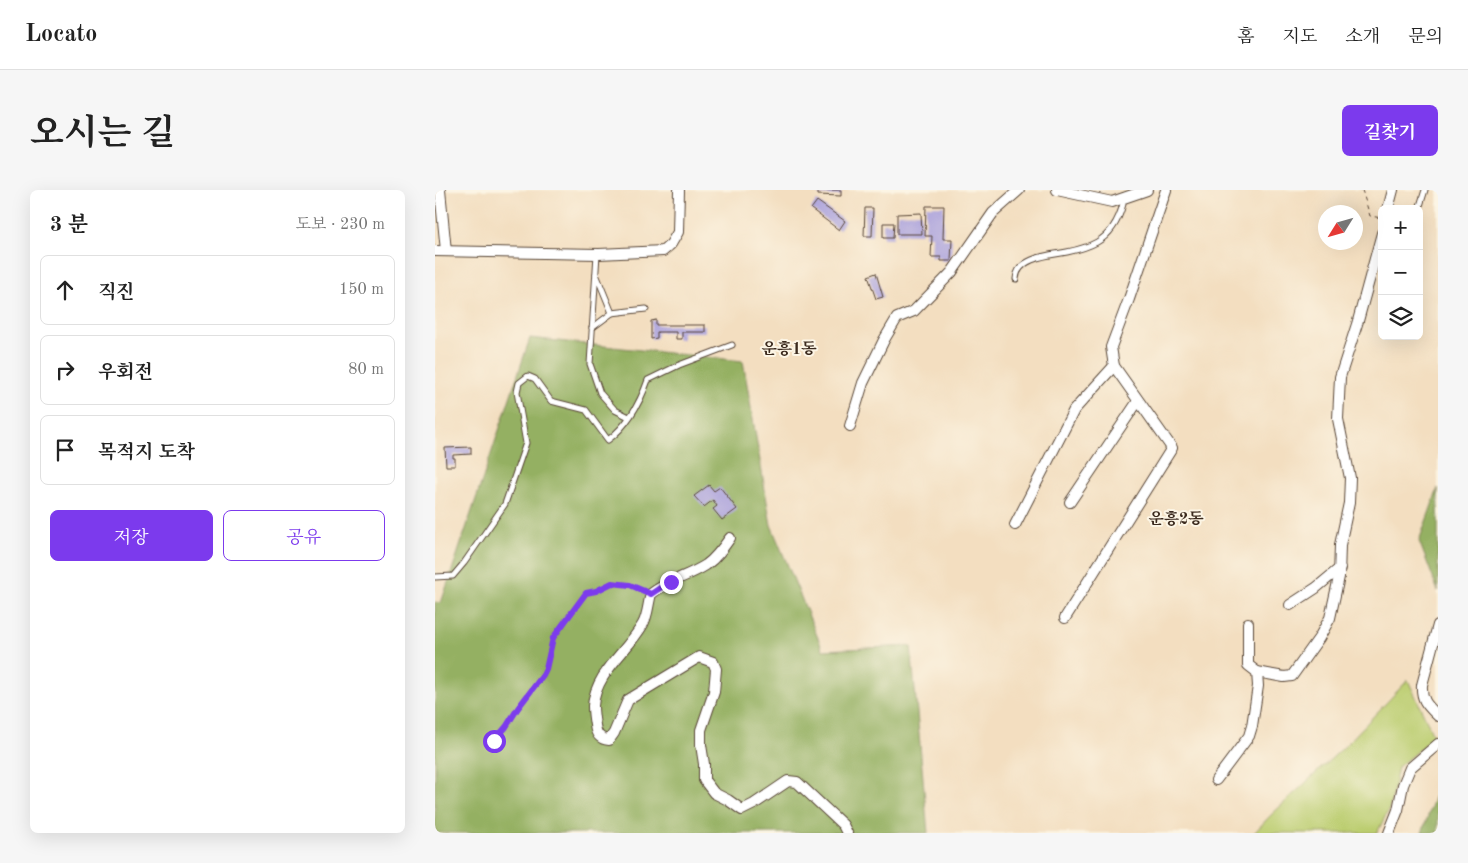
<!DOCTYPE html>
<html lang="ko">
<head>
<meta charset="utf-8">
<style>
  body { margin:0; font-family:"Old Standard TT","Noto Serif KR",serif; background:#f6f6f6; color:#222 }
  .controls { position:absolute; right:15px; top:15px; display:grid; overflow:hidden; border-radius:8px; box-shadow:0 5px 20px #0002 }
  .controls button { width:45px; height:45px; display:grid; place-items:center; padding:0; border:0; border-bottom:1px solid #e0e0e0; background:#fff; color:#222; font:25px sans-serif }
  .compass { position:absolute; left:883px; top:15px; width:45px; height:45px; border-radius:50%; background:#fff; box-shadow:0 5px 20px #0002; rotate:233deg }
  .stop { position:absolute; width:15px; height:15px; margin:-11px; border:4px solid #7c3aed; border-radius:50%; background:#fff }
  .stop.end { background:#7c3aed; border-color:#fff; box-shadow:0 1px 5px #0008 }
  .list { margin:0; padding:0; list-style:none }
  h2 { display:flex; justify-content:space-between; align-items:center; height:65px; margin:0; padding:0 20px; font-size:21px }
  h2 small { font-size:16px; font-weight:400; color:#767676 }
  .list li { display:grid; grid-template-columns:32px 1fr auto; gap:15px; align-items:center; box-sizing:border-box; height:70px; margin:0 10px 10px; padding:0 10px; border:1px solid #e0e0e0; border-radius:8px }
  .list b { display:block; font-size:19px; white-space:nowrap }
  .list em { font-size:16px; font-style:normal; color:#767676 }
  .actions { display:flex; gap:10px; padding:15px 20px }
  .actions a { flex:1; padding:11px 0; border:1px solid #7c3aed; border-radius:8px; text-align:center; font-size:18px; color:#7c3aed }
  .actions .main { background:#7c3aed; color:#fff }
  .icon { flex:none; width:28px; height:28px; fill:none; stroke:currentColor; stroke-width:2; stroke-linecap:round; stroke-linejoin:round }
  .map { position:relative; flex:none; width:1003px; height:643px; overflow:hidden; border-radius:8px }
  header { display:flex; align-items:center; gap:30px; box-sizing:border-box; height:70px; padding:0 25px; background:#fff; border-bottom:1px solid #e0e0e0 }
  header strong { font-size:24px }
  nav { display:flex; gap:28px; margin-inline-start:auto; font-size:18px }
  .intro { display:flex; align-items:center; justify-content:space-between; box-sizing:border-box; height:120px; padding:0 30px }
  h1 { margin:0; font-size:35px }
  .button { padding:12px 22px; border-radius:8px; background:#7c3aed; color:#fff; font-size:18px; font-weight:700 }
  main { display:flex; gap:30px; padding:0 30px }
  aside { flex:1; background:#fff; border-radius:8px; box-shadow:0 5px 20px #0002 }
  .map>svg:first-child { display:block }
  .green { fill:#bbcd70; stroke:#7b7c47 }
  .forest { fill:#94b062; stroke:#686d40 }
  .building { fill:#aca3dc }
  .lines { fill:none; stroke-linecap:round; stroke-linejoin:round }
  .service-casing { stroke:#574536; stroke-width:7 }
  .minor-casing { stroke:#574536; stroke-width:12 }
  .path { stroke:#574536; stroke-width:1; stroke-dasharray:4 4; stroke-linecap:butt }
  .service { stroke:#fff; stroke-width:5 }
  .minor { stroke:#fff; stroke-width:10 }
  .route { stroke:#7c3aed; stroke-width:6 }
  .labels { text-anchor:middle; dominant-baseline:central; stroke-width:4; stroke-linejoin:round; paint-order:stroke }
  .neighbourhood-label { font-size:16px; font-weight:bold; fill:#3b2a1e; stroke:#fcf5e5 }
</style>
</head>
<body>
<header>
<strong>Locato</strong>
<nav><a>홈</a><a>지도</a><a>소개</a><a>문의</a></nav>
</header>
<div class="intro"><h1>오시는 길</h1><a class="button">길찾기</a></div>
<main>
<aside>
<h2>3 분<small>도보 · 230 m</small></h2>
<ul class="list">
<li><svg class="icon" aria-label="ahead" viewBox="0 0 24 24"><path d="M12 20V5M6 11l6-6 6 6"/></svg><div><b>직진</b></div><em>150 m</em></li>
<li><svg class="icon" aria-label="right" viewBox="0 0 24 24"><path d="M7 20v-9h11M14 6l5 5-5 5"/></svg><div><b>우회전</b></div><em>80 m</em></li>
<li><svg class="icon" aria-label="arrive" viewBox="0 0 24 24"><path d="M6 21V4h12l-3 4 3 4H6"/></svg><div><b>목적지 도착</b></div></li>
</ul>
<div class="actions"><a class="main">저장</a><a>공유</a></div>
</aside>
<div class="map">
<svg width="1003" height="643" viewBox="0 0 1003 643">
  <rect width="100%" height="100%" fill="#fcf5e5"/>
  <filter id="ink" filterUnits="userSpaceOnUse"><feTurbulence type="fractalNoise" baseFrequency=".02" numOctaves="2"/><feDisplacementMap in="SourceGraphic" scale="10" xChannelSelector="R" yChannelSelector="G"/><feConvolveMatrix kernelMatrix="1 2 1 2 8 2 1 2 1" color-interpolation-filters="sRGB"/></filter>
  <filter id="wash" filterUnits="userSpaceOnUse"><feTurbulence type="fractalNoise" baseFrequency=".0096" numOctaves="4" result="noise"/><feDisplacementMap in="SourceGraphic" scale="20" xChannelSelector="R" yChannelSelector="G"/><feGaussianBlur stdDeviation="1.12" result="paint"/><feColorMatrix in="noise" values="0 0 0 0 0 0 0 0 0 0 0 0 0 0 0 0 0 1.4 0 .05"/><feComposite in="paint" operator="in"/></filter>
  <g filter="url(#wash)">
    <rect width="100%" height="100%" fill="#f3dec0"/>
    <polygon class="green" points="973,490 999,547 963,577 955,617 942,643 819,643 835,626 911,555"/>
    <g class="forest">
      <polygon points="95,148 308,171 336,335 388,460 476,456 493,643 0,643 0,412 6,413"/>
      <polygon points="1003,298 1003,401 984,351"/>
      <polygon points="1003,597 1003,643 987,643"/>
    </g>
    <g id="blocks">
      <g class="building">
        <polygon points="383,0 406,0 406,6 383,5"/>
        <polygon points="382,11 410,31 404,40 376,19"/>
        <polygon points="491,16 509,16 508,49 517,49 516,71 506,71 506,67 496,67 497,46 490,46"/>
        <polygon points="430,18 438,18 437,46 429,46"/>
        <polygon points="486,23 487,44 462,44 462,24"/>
        <polygon points="448,33 459,33 458,48 448,48"/>
        <polygon points="441,83 448,107 441,109 433,86"/>
        <polygon points="221,130 221,135 270,135 270,142 247,142 247,149 241,149 241,142 222,142 222,148 216,149 216,131"/>
        <polygon points="36,257 36,264 18,265 18,268 20,268 20,276 11,276 10,258"/>
        <polygon points="274,295 279,301 285,297 302,319 287,330 278,319 282,316 278,310 269,317 259,306"/>
      </g>
    </g>
  </g>
  <g filter="url(#ink)">
    <use href="#blocks" fill-opacity="0" stroke="#574536" stroke-width="1"/>
    <g class="lines">
      <g class="service-casing">
        <g id="service">
          <polyline points="984,19 990,0"/>
          <polyline points="162,64 155,174 165,203 180,220 194,227"/>
          <polyline points="161,84 177,123"/>
          <path d="M581,89C582,67 616,65 632,62C642,60 653,57 662,52C676,44 684,29 688,14L685,9"/>
          <polyline points="157,138 177,123 211,119"/>
          <path d="M0,387L18,386L29,373L70,314L91,253L82,202L84,193L93,186L100,189L116,211L151,220L173,250C193,235 205,213 213,190L244,175L297,155"/>
        </g>
      </g>
      <g class="minor-casing">
        <g id="minor">
          <polyline points="5,0 11,61"/>
          <polyline points="622,0 677,12 712,0"/>
          <polyline points="953,19 958,0"/>
          <polyline points="0,61 164,64 228,61 236,54 243,42 244,0"/>
          <polyline points="415,236 428,193 449,150 462,128 479,121 517,82 558,23 584,0"/>
          <polyline points="635,312 703,211"/>
          <polyline points="580,335 639,220 679,176"/>
          <path d="M295,348C288,358 281,368 271,375C254,386 232,391 216,404C213,414 213,425 208,434C193,461 160,483 158,516C158,522 159,529 160,535C161,544 164,549 174,550L179,543L193,510L264,467L278,472L281,479L279,502L266,540V555L269,574V590L279,603L293,610L307,620L319,614L353,591L362,592L408,635L412,643"/>
          <polyline points="855,415 881,398 905,378"/>
          <polyline points="630,428 737,258 679,176 676,157 694,109 731,0"/>
          <path d="M1003,435L987,495C986,511 993,516 1003,526"/>
          <polyline points="822,482 849,487 857,486 884,448 895,428 904,387 905,355 914,313 915,288 903,229 905,187 923,131 947,43"/>
          <polyline points="781,590 814,546 817,536 823,496 822,482 813,475 813,433"/>
          <polyline points="954,643 963,620 968,595 975,578 1003,554"/>
        </g>
      </g>
      <g class="path">
        <polyline points="927,0 935,26 947,28"/>
        <polyline points="59,551 71,537 83,518 108,485 113,471 117,448 151,403 161,401 177,393 195,395 208,401"/>
      </g>
      <use href="#service" class="service"/>
      <use href="#minor" class="minor"/>
    </g>
  </g>
  <g class="lines" filter="url(#ink)">
    <polyline class="route" points="59,551 71,537 83,518 108,485 111,479 118,448 151,403 161,401 177,393 195,395 216,404 228,396 236,392"/>
  </g>
  <g class="labels">
    <g class="neighbourhood-label">
      <text x="354" y="160">운흥1동</text>
      <text x="741" y="330">운흥2동</text>
    </g>
  </g>
</svg>
<div class="controls">
<button>+</button>
<button>−</button>
<button><svg class="icon" aria-label="layers" viewBox="0 0 24 24"><path d="M12 4l9 5-9 5-9-5zM3 14l9 5 9-5"/></svg></button>
</div>
<svg class="compass" viewBox="-18 -18 36 36"><path d="M0-13l5 13h-10z" fill="#e53935"/><path d="M0 13l5-13h-10z" fill="#767676"/></svg>
<div class="stop" style="left:59px;top:551px"></div>
<div class="stop end" style="left:236px;top:392px"></div>
</div>
</main>
</body>
</html>
